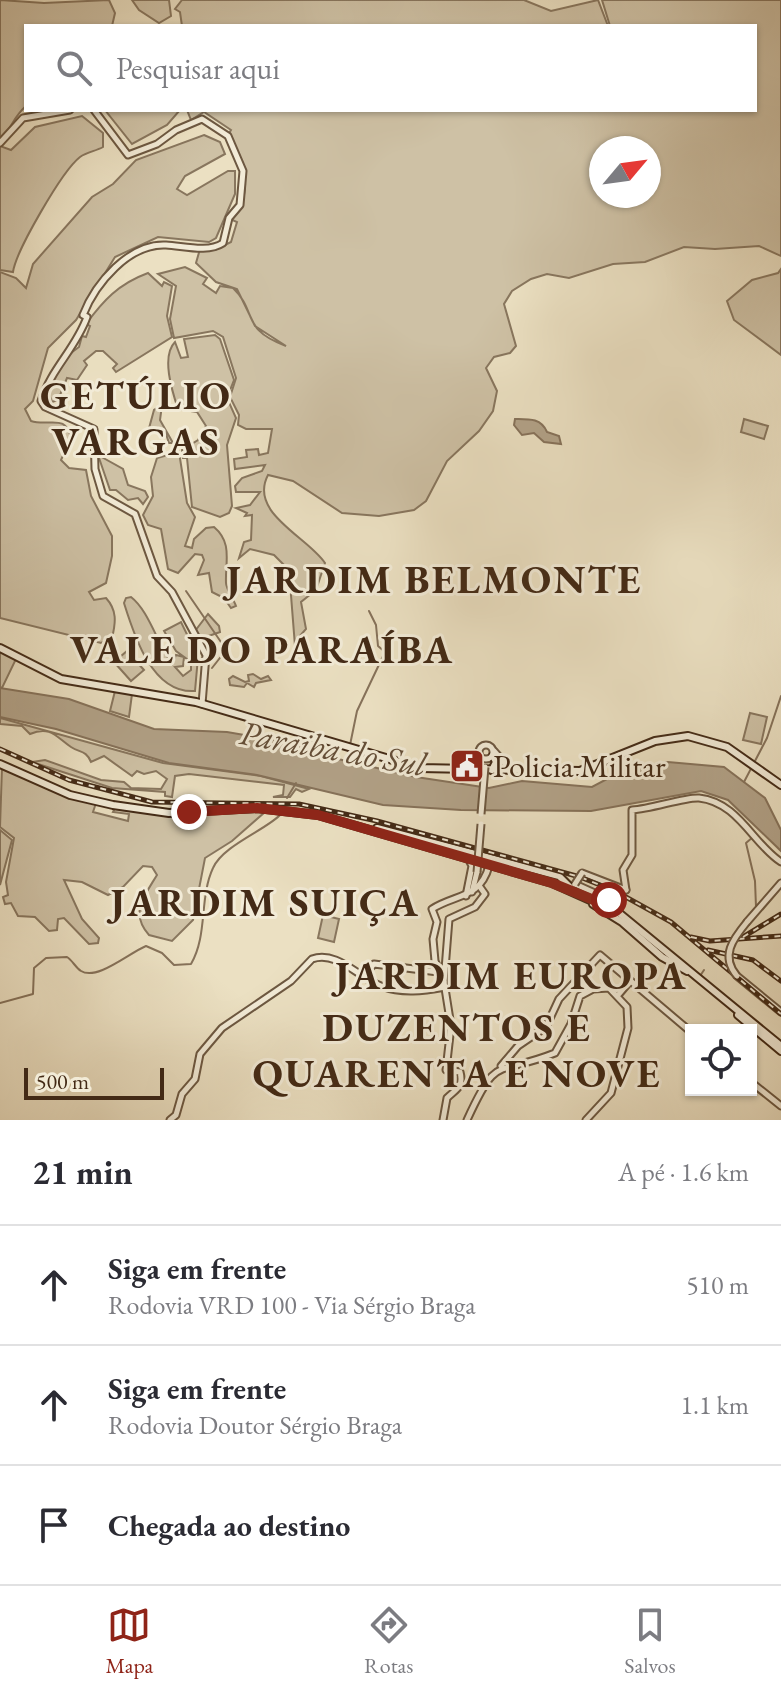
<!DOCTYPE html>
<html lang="pt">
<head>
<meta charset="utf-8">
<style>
  body { margin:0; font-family:"EB Garamond",serif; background:#f2f2f3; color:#2b2b33 }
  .controls { position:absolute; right:24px; bottom:24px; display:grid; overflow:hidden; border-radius:0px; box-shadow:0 2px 6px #0004 }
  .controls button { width:72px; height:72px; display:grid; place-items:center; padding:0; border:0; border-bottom:2px solid #e1e1e2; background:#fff; color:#2b2b33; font:40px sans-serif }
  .compass { position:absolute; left:589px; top:136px; width:72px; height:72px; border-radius:50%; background:#fff; box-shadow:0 2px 6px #0004; rotate:61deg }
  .scale { position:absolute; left:24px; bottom:20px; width:140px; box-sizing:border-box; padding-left:8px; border:4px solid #432a16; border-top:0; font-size:22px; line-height:28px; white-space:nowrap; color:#432a16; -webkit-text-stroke:6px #f2ebd7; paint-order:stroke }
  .stop { position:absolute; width:24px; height:24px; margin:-18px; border:6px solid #8f2418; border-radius:50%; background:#fff }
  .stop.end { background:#8f2418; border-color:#fff; box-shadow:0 2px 8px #0008 }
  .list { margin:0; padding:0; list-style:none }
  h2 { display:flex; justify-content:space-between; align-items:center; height:104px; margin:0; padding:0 32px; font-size:34px }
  h2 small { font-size:26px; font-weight:400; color:#7c7c81 }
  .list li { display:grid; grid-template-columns:52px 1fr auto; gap:24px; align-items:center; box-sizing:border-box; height:120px; padding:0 32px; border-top:2px solid #e1e1e2 }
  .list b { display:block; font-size:30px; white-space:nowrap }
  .list p { margin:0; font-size:26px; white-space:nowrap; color:#7c7c81 }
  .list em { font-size:26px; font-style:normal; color:#7c7c81 }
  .icon { flex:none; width:44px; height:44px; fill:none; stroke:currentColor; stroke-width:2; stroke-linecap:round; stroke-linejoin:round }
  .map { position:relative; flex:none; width:781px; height:1120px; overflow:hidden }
  .search { position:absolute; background:#fff; box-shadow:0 2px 6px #0004; left:24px; right:24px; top:24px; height:88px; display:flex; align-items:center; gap:20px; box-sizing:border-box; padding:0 28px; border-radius:0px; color:#7c7c81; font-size:30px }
  .sheet { height:464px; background:#fff }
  nav { display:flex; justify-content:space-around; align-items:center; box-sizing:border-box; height:112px; border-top:2px solid #e1e1e2; background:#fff; font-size:22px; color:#7c7c81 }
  nav a { display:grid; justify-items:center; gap:4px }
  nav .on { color:#8f2418 }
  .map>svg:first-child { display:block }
  .green { fill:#cec1a5; stroke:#88765e; stroke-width:2; fill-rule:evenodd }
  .water { fill:#b2a288; stroke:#86725a; stroke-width:2 }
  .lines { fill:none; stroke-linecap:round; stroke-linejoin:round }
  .stream { stroke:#86725a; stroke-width:2 }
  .tertiary-casing { stroke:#6d5841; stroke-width:9 }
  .secondary-casing { stroke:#432a16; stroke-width:10 }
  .tertiary { stroke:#f2ebd7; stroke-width:5 }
  .secondary { stroke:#f2ebd7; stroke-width:6 }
  .rail-casing { stroke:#432a16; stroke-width:5 }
  .rail { stroke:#f2ebd7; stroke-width:2; stroke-dasharray:6; stroke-linecap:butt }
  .tertiary-bridge-casing { stroke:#6d5841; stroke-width:9; stroke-linecap:butt }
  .tertiary-bridge { stroke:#f2ebd7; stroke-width:5 }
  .route { stroke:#8f2418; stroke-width:10 }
  .labels { text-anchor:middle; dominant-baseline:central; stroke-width:6; stroke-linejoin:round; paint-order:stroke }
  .poi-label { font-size:32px; fill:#432a16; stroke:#f2ebd7; text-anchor:start }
  .water-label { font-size:34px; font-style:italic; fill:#644e38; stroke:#f2ebd7 }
  .district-label { font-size:40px; font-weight:bold; letter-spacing:2px; fill:#432a16; stroke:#f2ebd7 }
</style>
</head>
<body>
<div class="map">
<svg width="781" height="1120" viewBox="0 0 781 1120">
  <rect width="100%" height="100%" fill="#ebe0c2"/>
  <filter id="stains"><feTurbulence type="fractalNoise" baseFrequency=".0025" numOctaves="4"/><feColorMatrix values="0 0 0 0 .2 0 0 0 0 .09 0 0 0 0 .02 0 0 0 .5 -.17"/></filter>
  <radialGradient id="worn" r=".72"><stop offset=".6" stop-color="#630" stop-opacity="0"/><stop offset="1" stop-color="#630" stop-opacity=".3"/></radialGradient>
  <g class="green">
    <path d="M0,0L44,3L109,0L115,13L112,26H26V106C12,118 11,131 0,139Z"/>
    <polygon points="132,0 169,0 171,16 159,23 139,10"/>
    <polygon points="182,0 524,0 551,11 598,0 608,26 182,26 180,12 175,9"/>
    <path d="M602,0H781V256L759,246L715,249L684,247L645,262L613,264L569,278L547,274L531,279L512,291L504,304L516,346L510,353L494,357L486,368L497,391L493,411L479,431L447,461L426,501L414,510L379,516L342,513L293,481L268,475C248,513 308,537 325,563L316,590L301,602L306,629L299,637L298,646H295L289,570L274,555L250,549L239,558L244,542L251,540L252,515L245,516L247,513L236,508L250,505L260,492H236L235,486L242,478L262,471L265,465L235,469L234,459L247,457L246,450L258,449L259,455L268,453L272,429H246L238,425L239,415L230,397L236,378L223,337L213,331L174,338L170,319L176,286L158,274L185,267L207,278L203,284L216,293L220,286L233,288C258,312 240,329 286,346L255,326L237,289L216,282L196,263L200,249L215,250L231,242L237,222L230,219C255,196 245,161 228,135L231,130L204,112L191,120L187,110H755V26H610ZM601,148H649V196H601Z"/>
    <polygon points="105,110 180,110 167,125 132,144"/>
    <path d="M82,116L103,133V147C96,151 87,152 80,157C62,171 16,251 13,272L0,270V146L11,150L35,127Z"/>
    <path d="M204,135L220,142L225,154L185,176L177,189L187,195L228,171H235V194L216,238L209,242L158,237L115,257L76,320L48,348L33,401L25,409L31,421C49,427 66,413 71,438L61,460L69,468L86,470L91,496L112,536V556L106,583L89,592L94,600L106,598C117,610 116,622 112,638L101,643L0,618V272L16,278L26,288L33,264L92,197L113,184L136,160Z"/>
    <polygon points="781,269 781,355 734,320 727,301 752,280 778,273"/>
    <path d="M148,273L162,286L164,282L172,286L167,316L172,337L116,372L113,368L117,364L103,351H96L84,361L87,365L77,380L67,378L58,400L52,402L47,390L67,356L79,347L82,336L86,337L90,326L86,324C103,301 118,284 148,273Z"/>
    <path d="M215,335L220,339L234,380L227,398L236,418L227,445L232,506L229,513L220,517L192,507L187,458H183L182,450L198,440L206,426L197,412L178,409C172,391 161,356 175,342L181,358L188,357L184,339Z"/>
    <polygon points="162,405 160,420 173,443 169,443 165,431 148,432 154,410"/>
    <polygon points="744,419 768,426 764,439 741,432"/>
    <path d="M179,452L187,503L195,517L185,546L192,548L194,539L206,528L214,527C233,543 225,562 226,583C226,589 234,600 236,606L231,608L224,598L212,592L209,573L198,575L204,560L202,555L195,554L178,573L168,569L161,529L148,525L143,515L153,496L151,477L157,458Z"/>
    <polygon points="98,455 123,469 128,485 145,491 148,497 143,504 138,498 128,500 116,490 110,490"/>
    <path d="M131,597C149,611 157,643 172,664L176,655L184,657L183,666L175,667L183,676L191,670V662L176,651L164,631L181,622L198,657L195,691C152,694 134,635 124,603L126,598Z"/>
    <polygon points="208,614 219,626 220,632 200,639 195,631"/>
    <polygon points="0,650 16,659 2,688 0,687"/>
    <polygon points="127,651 144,670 131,681 114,662"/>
    <polygon points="253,674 261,679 268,676 271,680 256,683 254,687 247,683 244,687 230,685 229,679 233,676 245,682 249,681 248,675"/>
    <polygon points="115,691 132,694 129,717 110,711"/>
    <polygon points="750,713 767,717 761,744 743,740"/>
    <path d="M0,718L163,763L261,776L309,789L302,792L296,789L290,797H273L283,795L284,785L189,774L175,776L172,797L165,796V792L112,788L32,762L45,760L101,780L124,782L131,788L161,789L167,779L156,771L144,774L137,771L132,776L104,756L91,762C86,750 80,753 71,747C57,738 51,725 30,734L22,726L0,724Z"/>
    <path d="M2,767L61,794L96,803L93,812L128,821L129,814L113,812L116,806L176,815L265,812L232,841L205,858L193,920L172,941L149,935C129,913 145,895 157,875L152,867L143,866L123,887L108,895L82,882L64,880L82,919L99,938L98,943L89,944L64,918L58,919L57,930L49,931L35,917L18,916L11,903L5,904L3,897L8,895L6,882L14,838L0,827Z"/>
    <polygon points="0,830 12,840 0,885"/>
    <polygon points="323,915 339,919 334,942 318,938"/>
  </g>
  <g class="water">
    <path d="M515,419C529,419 541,418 547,432L559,436L561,444L544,442L534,433L522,435L514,425Z"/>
    <polygon points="0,688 69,699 154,729 227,732 286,742 338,759 416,777 489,788 522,781 592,787 622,771 668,762 724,767 765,798 781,830 781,851 728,800 701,791 591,811 461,810 383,805 257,775 169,763 56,729 0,717"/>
  </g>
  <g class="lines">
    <g class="stream">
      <polyline points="186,591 223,645 223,654 212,668"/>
      <polyline points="350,745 357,711 385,652 378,646 376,625 369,611"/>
      <polyline points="744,782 767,738 781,696"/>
      <polyline points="287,798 296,783"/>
      <polyline points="753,837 746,843 755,881 756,907"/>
      <polyline points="700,976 704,970"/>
      <path d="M0,1003L33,994L34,968L46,958L67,957C72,960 76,968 81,971C97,981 129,953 146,946L162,953L174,965L191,964C208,935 199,898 213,868C223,845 268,829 281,814"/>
    </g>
    <g class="tertiary-casing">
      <g id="tertiary">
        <path d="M94,110L128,155L157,144L176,130L202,119L228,136L243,171L240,205L229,218L223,243C208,253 184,246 166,245C129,243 95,284 83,315L87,317C76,348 51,369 41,401L45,407L94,429L95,469L103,496L135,514L157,576L172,592L206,655L202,704"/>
        <polyline points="0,143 23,118 70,110"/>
        <circle cx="486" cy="752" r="7"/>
        <polyline points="494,751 511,770"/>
        <polyline points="582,873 626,890"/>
        <polyline points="575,884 617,903 616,911"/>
        <path d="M626,890L623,870L632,855V810C652,809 684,797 699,798C738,802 753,844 781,862"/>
        <polyline points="472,892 477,872"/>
        <polyline points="466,896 472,866 469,860"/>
        <polyline points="747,922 781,883"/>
        <polyline points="363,976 374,964 438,972"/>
        <polyline points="737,976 781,1012"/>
        <polyline points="444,982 449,919 475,907 485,894 480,887"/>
        <polyline points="619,994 630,981"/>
        <polyline points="501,1066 518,1046 546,1027 559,999 600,955 691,1032"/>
        <polyline points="751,1082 781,1106"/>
        <path d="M170,1120L176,1115L182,1094L195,1079L200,1054L222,1028L291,981L312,959C337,950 359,978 381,986C403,994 423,991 445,987"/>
        <path d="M443,1120L447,1098C456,1089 464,1087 460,1072L446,1070L451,1026L444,982L435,961L433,939L437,922L432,909C455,894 480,899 489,866"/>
        <path d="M467,1120C498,1052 495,1077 555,1053L571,1024L580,996L593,989L609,988L627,1007L628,1028L611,1093L586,1120"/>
      </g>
    </g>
    <g class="secondary-casing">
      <g id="secondary">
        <polyline points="0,648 61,679 196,702 420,768 580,771 655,741 688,736 727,747 781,785"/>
        <polyline points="475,757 481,770"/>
        <polyline points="0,764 70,795 113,805 169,813 257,808 318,815 552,883 619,913 781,1046"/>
        <polyline points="492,770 496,762 493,756"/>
        <polyline points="377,828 559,876 576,893"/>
        <polyline points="593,904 622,922 662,957 687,971"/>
        <polyline points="738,1015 781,1051"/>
      </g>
    </g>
    <use href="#tertiary" class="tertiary"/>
    <use href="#secondary" class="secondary"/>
    <g class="rail-casing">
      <g id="rail">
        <polyline points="0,749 69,780 152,802 299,804 377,821 580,877 615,891 671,922 781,1014"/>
        <polyline points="691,937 710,941 781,936"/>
        <polyline points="743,937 781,914"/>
        <polyline points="708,950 753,960 781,981"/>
      </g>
    </g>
    <use href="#rail" class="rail"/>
    <g class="tertiary-bridge-casing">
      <g id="tertiary-bridge">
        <polyline points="481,814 485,767"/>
        <polyline points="477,872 481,824"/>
        <polyline points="575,884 582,873"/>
        <path d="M737,976C720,956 733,939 747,922"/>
      </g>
    </g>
    <use href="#tertiary-bridge" class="tertiary-bridge"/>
  </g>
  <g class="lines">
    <polyline class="route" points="189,812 257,808 318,815 552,883 611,907 617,905 609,900"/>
  </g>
  <defs>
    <g id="civic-square" transform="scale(1.8)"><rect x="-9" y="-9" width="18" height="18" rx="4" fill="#8f2418" stroke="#f2ebd7"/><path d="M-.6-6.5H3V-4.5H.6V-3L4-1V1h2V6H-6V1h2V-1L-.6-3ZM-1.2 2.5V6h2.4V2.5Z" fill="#fff"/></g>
  </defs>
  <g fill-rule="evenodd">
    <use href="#civic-square" x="467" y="766"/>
  </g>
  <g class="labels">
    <g class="poi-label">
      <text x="493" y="766">Policia Militar</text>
    </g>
    <g class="water-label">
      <text transform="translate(333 748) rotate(10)">Paraiba do Sul</text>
    </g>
    <g class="district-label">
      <text x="136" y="395">GETÚLIO<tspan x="136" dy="46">VARGAS</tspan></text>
      <text x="434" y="579">JARDIM BELMONTE</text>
      <text x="262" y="649">VALE DO PARAÍBA</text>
      <text x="265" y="902">JARDIM SUIÇA</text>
      <text x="511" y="975">JARDIM EUROPA</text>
      <text x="457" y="1027">DUZENTOS E<tspan x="457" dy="46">QUARENTA E NOVE</tspan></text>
    </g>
  </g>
  <rect width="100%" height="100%" filter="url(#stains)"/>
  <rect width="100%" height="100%" fill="url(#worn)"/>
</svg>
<div class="controls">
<button><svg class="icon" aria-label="locate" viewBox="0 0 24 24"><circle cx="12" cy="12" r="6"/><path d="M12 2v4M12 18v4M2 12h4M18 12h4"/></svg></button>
</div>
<svg class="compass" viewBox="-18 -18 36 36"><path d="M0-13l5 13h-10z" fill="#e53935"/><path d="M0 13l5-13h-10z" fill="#7c7c81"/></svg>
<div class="scale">500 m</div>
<div class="stop" style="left:609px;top:900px"></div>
<div class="stop end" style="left:189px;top:812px"></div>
<div class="search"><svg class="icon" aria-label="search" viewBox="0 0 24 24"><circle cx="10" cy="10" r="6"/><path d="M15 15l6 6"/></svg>Pesquisar aqui</div>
</div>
<section class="sheet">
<h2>21 min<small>A pé · 1.6 km</small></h2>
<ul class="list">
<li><svg class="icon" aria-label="ahead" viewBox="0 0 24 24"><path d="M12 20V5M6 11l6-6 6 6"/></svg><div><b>Siga em frente</b><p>Rodovia VRD 100 - Via Sérgio Braga</p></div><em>510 m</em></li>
<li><svg class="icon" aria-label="ahead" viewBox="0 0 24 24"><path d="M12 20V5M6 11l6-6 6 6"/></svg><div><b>Siga em frente</b><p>Rodovia Doutor Sérgio Braga</p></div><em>1.1 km</em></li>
<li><svg class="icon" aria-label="arrive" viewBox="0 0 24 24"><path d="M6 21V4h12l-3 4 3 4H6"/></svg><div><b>Chegada ao destino</b></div></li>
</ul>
</section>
<nav>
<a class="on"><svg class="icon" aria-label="map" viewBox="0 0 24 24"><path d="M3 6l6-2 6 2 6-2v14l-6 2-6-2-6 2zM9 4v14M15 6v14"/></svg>Mapa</a>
<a><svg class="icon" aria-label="directions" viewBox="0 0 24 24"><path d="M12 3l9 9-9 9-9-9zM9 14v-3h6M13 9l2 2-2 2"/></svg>Rotas</a>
<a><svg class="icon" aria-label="saved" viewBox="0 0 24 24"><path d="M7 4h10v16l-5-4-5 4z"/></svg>Salvos</a>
</nav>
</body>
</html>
